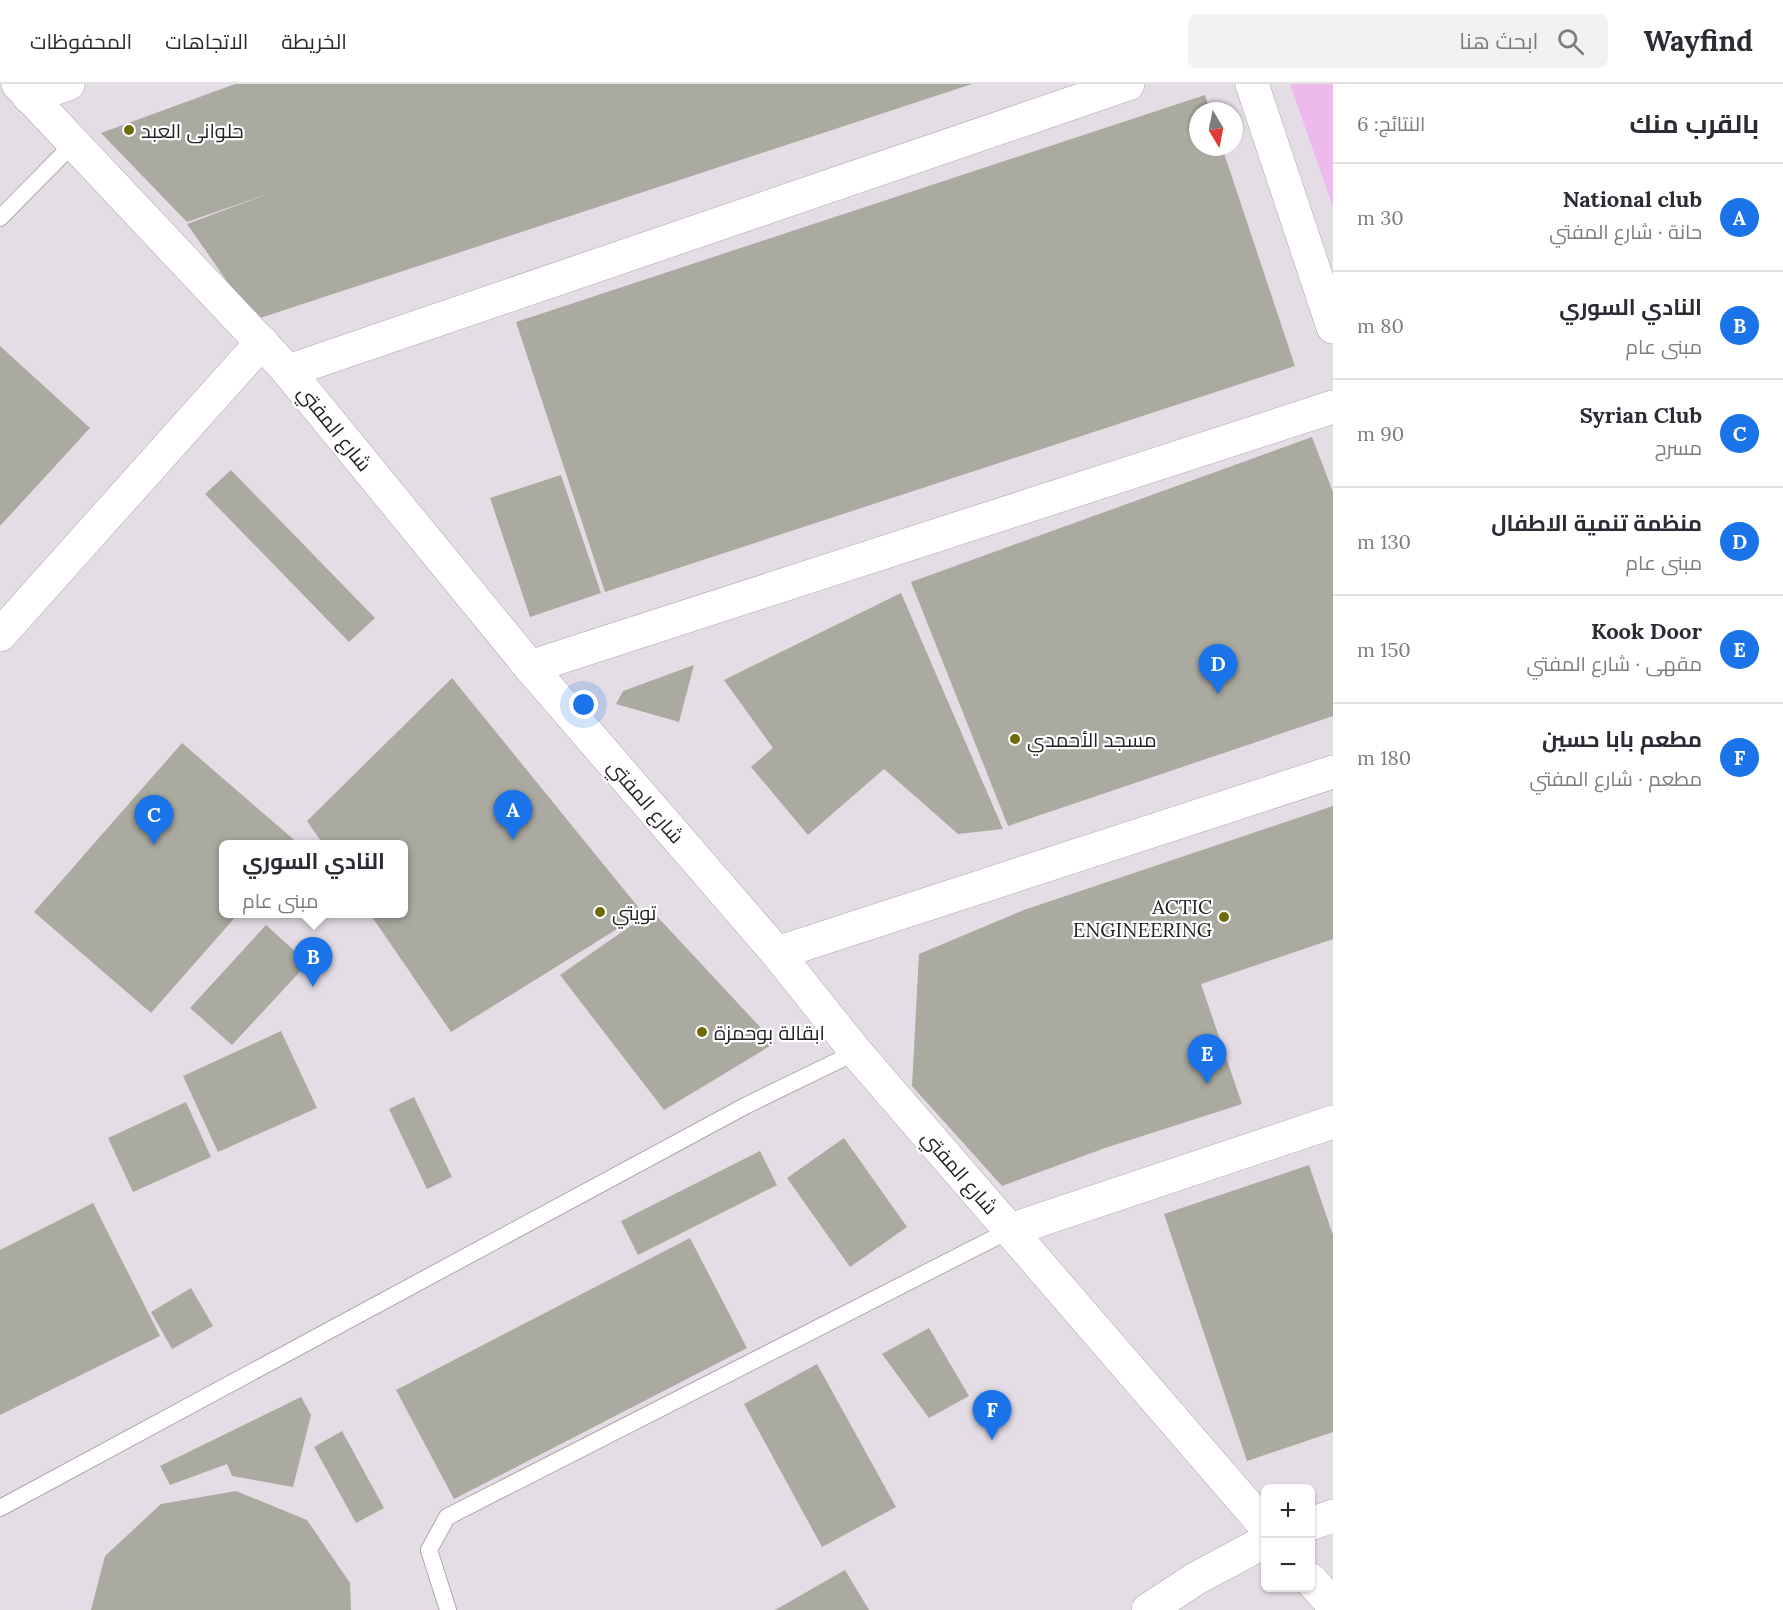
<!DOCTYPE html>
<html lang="ar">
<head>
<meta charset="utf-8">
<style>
  body { margin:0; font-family:Lora,Cairo,serif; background:#f2f2f3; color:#2b2b33; direction:rtl }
  .controls { position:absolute; right:18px; bottom:18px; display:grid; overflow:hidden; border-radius:9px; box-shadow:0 2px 4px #0004 }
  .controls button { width:54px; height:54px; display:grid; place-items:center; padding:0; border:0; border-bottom:2px solid #e1e1e2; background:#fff; color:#2b2b33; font:30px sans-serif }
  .compass { position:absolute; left:1189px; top:18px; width:54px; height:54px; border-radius:50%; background:#fff; box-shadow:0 2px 4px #0004; rotate:170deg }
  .you { position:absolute; left:584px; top:621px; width:21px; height:21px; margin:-15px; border:4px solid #fff; border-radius:50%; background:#1a73e8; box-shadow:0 0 0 9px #1a73e833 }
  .badge { display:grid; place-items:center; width:39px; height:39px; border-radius:50%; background:#1a73e8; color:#fff; font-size:20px; font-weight:700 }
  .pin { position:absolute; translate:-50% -50px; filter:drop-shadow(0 2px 3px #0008) }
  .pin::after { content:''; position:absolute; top:32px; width:21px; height:18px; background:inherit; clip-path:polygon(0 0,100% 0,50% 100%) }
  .popup { position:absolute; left:219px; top:756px; width:189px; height:78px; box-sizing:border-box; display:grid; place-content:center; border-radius:9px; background:#fff; filter:drop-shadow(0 2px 4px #0005); font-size:20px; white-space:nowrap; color:#7c7c81 }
  .popup b { font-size:22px; color:#2b2b33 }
  .popup::after { content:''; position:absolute; left:50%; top:100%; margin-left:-12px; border:12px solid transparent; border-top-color:#fff }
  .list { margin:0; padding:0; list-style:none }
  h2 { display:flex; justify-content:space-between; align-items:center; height:78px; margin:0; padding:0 24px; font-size:26px }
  h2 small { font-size:20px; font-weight:400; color:#7c7c81 }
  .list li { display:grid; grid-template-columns:39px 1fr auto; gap:18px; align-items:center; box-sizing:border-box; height:108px; padding:0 24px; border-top:2px solid #e1e1e2 }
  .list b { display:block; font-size:22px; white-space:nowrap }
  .list p { margin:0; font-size:20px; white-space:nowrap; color:#7c7c81 }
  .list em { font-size:20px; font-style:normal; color:#7c7c81 }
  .icon { flex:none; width:33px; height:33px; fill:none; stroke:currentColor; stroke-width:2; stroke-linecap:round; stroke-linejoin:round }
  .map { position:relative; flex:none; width:1333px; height:1526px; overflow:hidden; direction:ltr }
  header { display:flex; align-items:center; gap:36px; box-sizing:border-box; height:84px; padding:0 30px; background:#fff; border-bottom:2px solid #e1e1e2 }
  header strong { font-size:28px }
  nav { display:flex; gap:33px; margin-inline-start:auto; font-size:21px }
  .search { width:420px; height:54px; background:#f2f2f3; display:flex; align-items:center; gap:15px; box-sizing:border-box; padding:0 21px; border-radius:9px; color:#7c7c81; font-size:22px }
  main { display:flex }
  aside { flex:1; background:#fff }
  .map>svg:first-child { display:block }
  .green { fill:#eebaed }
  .building { fill:#aaaaa1 }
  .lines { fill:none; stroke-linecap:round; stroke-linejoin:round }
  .lane-casing { stroke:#aea6ad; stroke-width:18 }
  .street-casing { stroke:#aea6ad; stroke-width:34 }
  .secondary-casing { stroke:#aea6ad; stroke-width:34 }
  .lane { stroke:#fff; stroke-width:16 }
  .street { stroke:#fff; stroke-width:33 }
  .secondary { stroke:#fff; stroke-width:33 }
  .poi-dot { fill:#6f6b08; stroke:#fff; stroke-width:2 }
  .labels { text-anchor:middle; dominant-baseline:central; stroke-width:4.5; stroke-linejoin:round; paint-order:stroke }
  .poi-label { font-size:20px; fill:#242124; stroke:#fff; text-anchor:start }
  .street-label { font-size:20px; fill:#242124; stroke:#fff }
</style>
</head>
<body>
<header>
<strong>Wayfind</strong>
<div class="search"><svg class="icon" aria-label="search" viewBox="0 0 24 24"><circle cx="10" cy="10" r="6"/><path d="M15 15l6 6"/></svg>ابحث هنا</div>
<nav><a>الخريطة</a><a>الاتجاهات</a><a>المحفوظات</a></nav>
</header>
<main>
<aside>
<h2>بالقرب منك<small>النتائج: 6</small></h2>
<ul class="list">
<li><span class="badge">A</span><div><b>National club</b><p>حانة · شارع المفتي</p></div><em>30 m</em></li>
<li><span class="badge">B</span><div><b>النادي السوري</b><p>مبنى عام</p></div><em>80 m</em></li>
<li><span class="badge">C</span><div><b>Syrian Club</b><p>مسرح</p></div><em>90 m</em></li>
<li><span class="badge">D</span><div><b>منظمة تنمية الاطفال</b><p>مبنى عام</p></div><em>130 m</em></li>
<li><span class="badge">E</span><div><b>Kook Door</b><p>مقهى · شارع المفتي</p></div><em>150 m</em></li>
<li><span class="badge">F</span><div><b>مطعم بابا حسين</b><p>مطعم · شارع المفتي</p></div><em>180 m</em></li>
</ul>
</aside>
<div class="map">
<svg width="1333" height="1526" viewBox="0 0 1333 1526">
  <rect width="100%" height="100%" fill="#e5dde5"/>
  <polygon class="green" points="1290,0 1333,0 1333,123"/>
  <g class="building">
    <polygon points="235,0 972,0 254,236 187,140 270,109 187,138 101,49"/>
    <polygon points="1205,11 1210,27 1198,27 1198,63 1222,63 1295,282 605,508 516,238"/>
    <polygon points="0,262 90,344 0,442"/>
    <polygon points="1312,353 1333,408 1333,632 1008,742 911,498"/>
    <polygon points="231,386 375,534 349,558 205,410"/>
    <polygon points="561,391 601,509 530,533 490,414"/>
    <polygon points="901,509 1003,745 958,750 884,685 808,751 751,683 773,664 724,596"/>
    <polygon points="694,581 679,638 616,620 623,607"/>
    <polygon points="452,594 643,829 451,948 370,830 403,830 403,760 323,760 307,737"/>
    <polygon points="182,659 299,760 223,760 223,830 238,830 151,929 34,828"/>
    <polygon points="1333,722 1333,855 1201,900 1242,1020 1105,1064 1002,1102 912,1002 919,870 1024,826"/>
    <polygon points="652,827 775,959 664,1026 560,891"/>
    <polygon points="266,841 308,879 232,961 190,924"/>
    <polygon points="281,947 317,1024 218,1068 183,992"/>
    <polygon points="414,1013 452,1093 427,1105 389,1025"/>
    <polygon points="186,1018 211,1073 133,1108 108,1054"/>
    <polygon points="844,1054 907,1143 850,1183 787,1094"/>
    <polygon points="760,1067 777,1101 638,1171 621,1137"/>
    <polygon points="1309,1081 1333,1151 1333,1348 1247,1377 1164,1130"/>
    <polygon points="93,1119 160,1252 0,1331 0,1166"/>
    <polygon points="690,1154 747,1264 454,1415 396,1306"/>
    <polygon points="191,1204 213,1242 172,1265 151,1228"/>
    <polygon points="929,1244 969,1312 929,1334 882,1270"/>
    <polygon points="817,1280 896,1423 822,1463 744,1320"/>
    <polygon points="301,1313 311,1331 293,1403 232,1392 227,1380 170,1401 160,1382"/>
    <polygon points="342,1347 384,1424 356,1439 314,1363"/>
    <polygon points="236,1407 307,1436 350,1499 351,1526 91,1526 105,1472 161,1420"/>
    <polygon points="845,1486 869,1526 775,1526"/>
  </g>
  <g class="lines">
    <g class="lane-casing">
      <g id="lane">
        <polyline points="0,134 74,59"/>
        <polyline points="0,1424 747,1021 856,968"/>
        <polyline points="448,1526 429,1466 447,1433 1010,1146"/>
      </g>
    </g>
    <g class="street-casing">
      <g id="street">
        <polyline points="1252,0 1333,243"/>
        <polyline points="29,13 68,0"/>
        <polyline points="288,287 1128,0"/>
        <polyline points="530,583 1333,323"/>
        <polyline points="777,869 1333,688"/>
        <polyline points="1010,1146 1333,1038"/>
      </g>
    </g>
    <g class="secondary-casing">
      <g id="secondary">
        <polyline points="18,0 288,287 530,583 777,869 856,968 1266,1443"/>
        <polyline points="0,551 262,258"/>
        <polyline points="1310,1440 1333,1432"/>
        <polyline points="1310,1495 1333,1521"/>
        <polyline points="1148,1526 1195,1495 1266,1457"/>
      </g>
    </g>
    <use href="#lane" class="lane"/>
    <use href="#street" class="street"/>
    <use href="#secondary" class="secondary"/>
  </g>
  <g class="poi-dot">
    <circle cx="129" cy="46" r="6"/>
    <circle cx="1015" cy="655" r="6"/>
    <circle cx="600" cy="828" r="6"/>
    <circle cx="1224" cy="833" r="6"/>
    <circle cx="702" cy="948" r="6"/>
  </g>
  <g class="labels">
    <g class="poi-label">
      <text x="141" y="46">حلوانى العبد</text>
      <text x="1027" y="655">مسجد الأحمدي</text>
      <text x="1212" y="822" text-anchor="end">ACTIC<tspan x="1212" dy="23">ENGINEERING</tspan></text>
      <text x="612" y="828">تويتي</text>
      <text x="714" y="948">ابقالة بوحمزة</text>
    </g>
    <g class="street-label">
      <text transform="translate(335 344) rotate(51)">شارع المفتي</text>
      <text transform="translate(646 717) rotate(49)">شارع المفتي</text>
      <text transform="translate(960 1088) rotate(49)">شارع المفتي</text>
    </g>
  </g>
</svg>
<div class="controls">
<button>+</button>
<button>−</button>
</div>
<svg class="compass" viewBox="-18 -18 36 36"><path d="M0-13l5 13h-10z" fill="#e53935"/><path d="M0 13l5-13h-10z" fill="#7c7c81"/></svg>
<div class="you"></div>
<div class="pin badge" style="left:513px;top:756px">A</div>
<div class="pin badge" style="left:313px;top:903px">B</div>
<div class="popup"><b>النادي السوري</b>مبنى عام</div>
<div class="pin badge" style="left:154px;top:761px">C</div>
<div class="pin badge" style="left:1218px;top:610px">D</div>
<div class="pin badge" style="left:1207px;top:1000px">E</div>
<div class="pin badge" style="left:992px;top:1356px">F</div>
</div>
</main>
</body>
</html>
